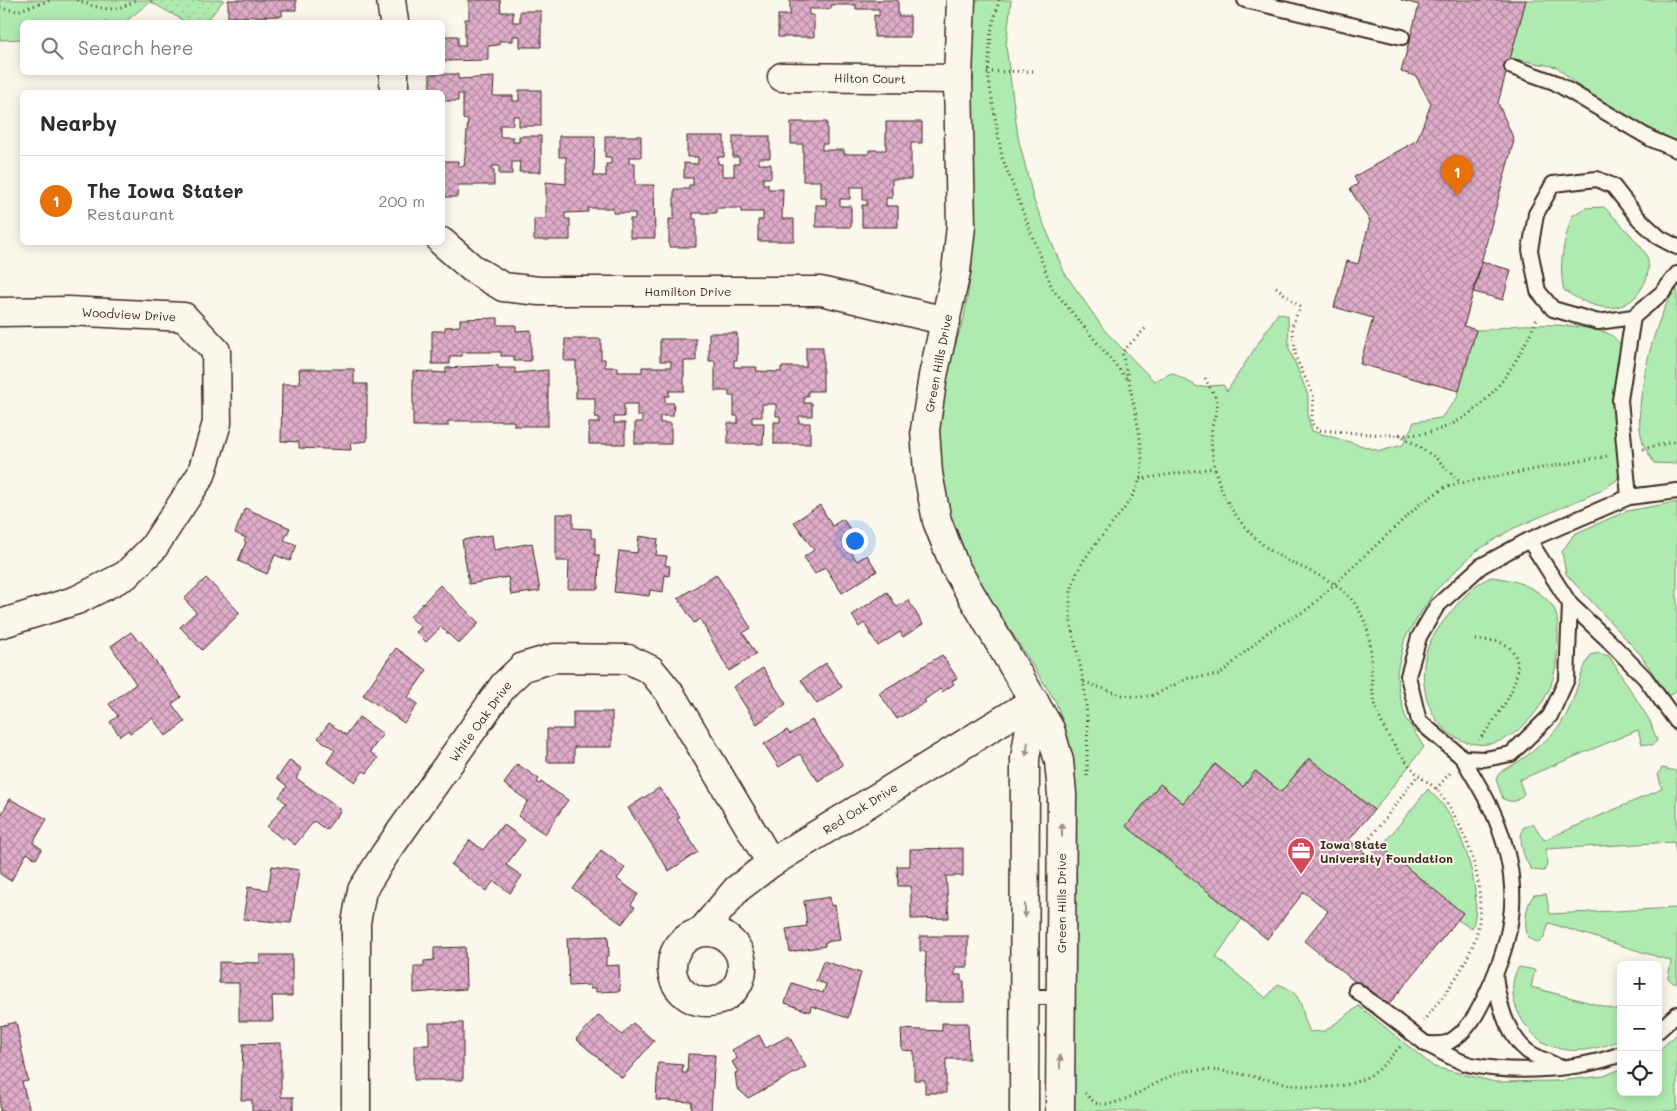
<!DOCTYPE html>
<html lang="en">
<head>
<meta charset="utf-8">
<style>
  body { margin:0; font-family:Mali,sans-serif; background:#f2f2f3; color:#2b2b33 }
  .controls { position:absolute; right:15px; bottom:15px; display:grid; overflow:hidden; border-radius:8px; box-shadow:0 2px 12px #0003 }
  .controls button { width:45px; height:45px; display:grid; place-items:center; padding:0; border:0; border-bottom:1px solid #e1e1e2; background:#fff; color:#2b2b33; font:25px sans-serif }
  .you { position:absolute; left:854px; top:540px; width:18px; height:18px; margin:-12px; border:4px solid #fff; border-radius:50%; background:#1a73e8; box-shadow:0 0 0 8px #1a73e833 }
  .badge { display:grid; place-items:center; width:32px; height:32px; border-radius:50%; background:#db2777; color:#fff; font-size:16px; font-weight:700 }
  .pin { position:absolute; translate:-50% -41px; filter:drop-shadow(0 1px 2px #0008) }
  .pin::after { content:''; position:absolute; top:26px; width:18px; height:15px; background:inherit; clip-path:polygon(0 0,100% 0,50% 100%) }
  .list { margin:0; padding:0; list-style:none }
  h2 { display:flex; justify-content:space-between; align-items:center; height:65px; margin:0; padding:0 20px; font-size:21px }
  h2 small { font-size:16px; font-weight:400; color:#7c7c81 }
  .list li { display:grid; grid-template-columns:32px 1fr auto; gap:15px; align-items:center; box-sizing:border-box; height:90px; padding:0 20px; border-top:1px solid #e1e1e2 }
  .list b { display:block; font-size:19px; white-space:nowrap }
  .list p { margin:0; font-size:16px; white-space:nowrap; color:#7c7c81 }
  .list em { font-size:16px; font-style:normal; color:#7c7c81 }
  .icon { flex:none; width:28px; height:28px; fill:none; stroke:currentColor; stroke-width:2; stroke-linecap:round; stroke-linejoin:round }
  .map { position:relative; flex:none; width:1677px; height:1111px; overflow:hidden }
  .search { position:absolute; background:#fff; box-shadow:0 2px 12px #0003; left:20px; top:20px; width:425px; height:55px; display:flex; align-items:center; gap:12px; box-sizing:border-box; padding:0 18px; border-radius:8px; color:#7c7c81; font-size:19px }
  .panel { position:absolute; background:#fff; box-shadow:0 2px 12px #0003; left:20px; top:90px; width:425px; height:155px; border-radius:8px }
  .map>svg:first-child { display:block }
  .grass { fill:#afebb1; stroke:#758a68 }
  .garden { fill:url(#garden-dots); stroke:#758a68 }
  .building { fill:url(#building-cross-hatch); stroke:#3b2a1e }
  .lines { fill:none; stroke-linecap:round; stroke-linejoin:round }
  .service-casing { stroke:#3b2a1e; stroke-width:18 }
  .minor-casing { stroke:#3b2a1e; stroke-width:31 }
  .path { stroke:#3b2a1e; stroke-width:3; stroke-dasharray:1 4; stroke-linecap:butt }
  .service { stroke:#fbf7ec; stroke-width:14 }
  .minor { stroke:#fbf7ec; stroke-width:28 }
  .oneway { fill:#9b9085 }
  .labels { text-anchor:middle; dominant-baseline:central; stroke-width:4; stroke-linejoin:round; paint-order:stroke }
  .street-label { font-size:12px; fill:#3b2a1e; stroke:#fbf7ec }
  .poi-label { font-size:12px; font-weight:bold; fill:#3b2a1e; stroke:#fbf7ec; text-anchor:start }
</style>
</head>
<body>
<div class="map">
<svg width="1677" height="1111" viewBox="0 0 1677 1111">
  <defs>
    <pattern id="garden-dots" width="8" height="8" patternUnits="userSpaceOnUse" patternTransform="scale(1.25)"><rect width="8" height="8" fill="#afebb1"/><path d="M2 2h.1M6 6h.1" fill="none" stroke="#97ca98" stroke-width="1.8" stroke-linecap="round"/></pattern>
    <pattern id="building-cross-hatch" width="8" height="8" patternUnits="userSpaceOnUse" patternTransform="scale(1.25)"><rect width="8" height="8" fill="#dfacc9"/><path d="M0 0l8 8M0 8l8-8" fill="none" stroke="#b68ca3"/></pattern>
  </defs>
  <rect width="100%" height="100%" fill="#fbf7ec"/>
  <filter id="ink" filterUnits="userSpaceOnUse"><feTurbulence type="fractalNoise" baseFrequency=".02" numOctaves="2"/><feDisplacementMap in="SourceGraphic" scale="10" xChannelSelector="R" yChannelSelector="G"/><feConvolveMatrix kernelMatrix="1 2 1 2 8 2 1 2 1" color-interpolation-filters="sRGB"/></filter>
  <g filter="url(#ink)">
    <g class="grass">
      <polygon points="0,0 152,0 125,22 22,22 22,39 0,40"/>
      <path d="M974,0H1011L1006,46L1018,137L1034,201L1064,272L1105,331L1154,381L1172,373L1198,387L1223,385L1227,391L1278,313L1288,316L1289,348L1308,395V417L1312,431L1380,451L1403,445L1414,422L1441,418L1457,398L1476,330C1492,331 1507,325 1523,325C1547,324 1581,325 1604,332C1612,334 1617,340 1622,346L1613,408L1622,466L1617,480L1600,491L1512,529L1475,552L1434,592L1405,638L1397,672L1399,693L1406,719L1424,747L1374,810L1309,758L1281,792L1256,771L1243,787L1215,764L1183,803L1160,784L1242,919L1216,957L1266,998L1278,984C1307,994 1299,1012 1310,1032L1325,1031L1359,1006L1434,1067L1495,1082L1556,1081L1604,1076L1621,1069V1092H1658V1051L1677,1034V1111H1072L1071,766L1066,731L1056,702L968,564L948,520L941,479L939,426L946,375L964,318L972,267V13Z"/>
      <polygon points="1526,0 1677,0 1677,142 1621,114 1577,85 1557,67 1510,58"/>
      <path d="M1604,207C1613,216 1643,246 1647,257C1650,267 1648,277 1643,286C1624,320 1590,308 1564,290C1558,264 1564,241 1572,216L1585,208Z"/>
      <path d="M1677,288V464L1654,463C1650,456 1644,447 1642,439C1632,408 1655,311 1677,288Z"/>
      <polygon points="1677,502 1677,690 1668,696 1640,654 1566,574 1562,552 1574,534 1627,511"/>
      <path d="M1491,577C1512,579 1536,586 1551,604C1558,612 1558,626 1558,636C1558,652 1556,670 1551,685C1536,722 1497,761 1455,737C1426,720 1418,680 1427,650C1432,632 1460,600 1474,587C1479,583 1485,580 1491,577Z"/>
      <path d="M1598,653L1609,656L1650,721L1657,741L1652,745L1642,744L1638,730L1519,780L1524,794C1517,802 1513,803 1503,799L1496,779C1501,769 1506,769 1516,763C1528,756 1555,734 1562,722C1576,702 1578,674 1591,655Z"/>
      <path d="M1662,768L1676,771L1677,777V859L1674,842L1546,849L1547,865L1544,871L1532,870C1524,860 1518,840 1523,828L1533,823L1544,840L1662,789L1658,774Z"/>
      <path d="M1428,789C1434,796 1442,802 1446,810C1465,837 1484,897 1472,929L1458,920L1463,913L1381,847Z"/>
      <path d="M1546,894L1550,914L1677,908V983H1673L1668,978L1671,961L1549,923L1544,938L1539,943L1528,938C1524,925 1525,905 1534,895Z"/>
      <path d="M1519,967L1535,970L1531,987L1621,1011V1040C1600,1048 1579,1054 1557,1048C1527,1041 1500,995 1519,967Z"/>
    </g>
    <polygon class="garden" points="152,0 224,0 206,22 186,22 151,2"/>
    <g class="building">
      <polygon points="228,0 296,0 296,10 282,10 282,16 228,17"/>
      <polygon points="469,0 500,0 501,12 513,12 513,22 520,22 520,11 541,11 541,47 520,47 520,36 513,36 513,41 499,41 499,45 488,46 488,60 442,61 442,36 458,36 458,46 465,46 465,19 469,19"/>
      <polygon points="790,0 898,0 898,16 910,16 910,37 874,37 874,15 879,16 879,9 856,9 856,5 831,5 831,9 809,9 809,15 814,15 814,37 778,37 778,15 790,15"/>
      <polygon points="1401,0 1526,0 1498,103 1514,140 1464,326 1476,330 1459,391 1360,364 1373,318 1334,307 1347,261 1358,264 1370,221 1350,189 1358,184 1354,177 1417,140 1431,104 1416,76 1401,72 1419,5"/>
      <polygon points="430,74 458,74 458,79 494,77 493,96 513,96 513,101 519,101 519,90 541,90 541,126 519,126 519,116 513,116 513,125 500,125 500,137 513,137 513,142 519,142 519,136 541,136 541,172 519,172 520,162 512,162 512,174 499,174 499,166 492,166 492,170 494,170 494,185 458,185 457,197 442,197 442,161 458,161 458,166 464,166 468,120 463,119 463,94 458,94 458,101 442,101 442,92 430,92"/>
      <polygon points="791,122 827,122 827,144 822,144 822,150 844,150 844,154 869,154 869,150 886,150 886,122 922,122 922,143 911,143 911,179 892,179 892,198 886,198 886,206 898,206 898,227 862,227 862,205 867,205 867,200 863,200 863,187 850,187 850,199 840,199 840,206 851,206 851,227 816,227 816,205 826,205 826,198 821,198 821,181 803,181 803,144 791,144"/>
      <polygon points="559,136 595,136 594,176 606,176 606,164 611,164 611,157 605,157 605,136 641,136 641,157 629,157 629,163 635,163 635,185 654,185 655,238 630,238 630,219 635,219 635,213 613,213 613,208 588,208 588,212 565,213 565,219 570,219 570,240 534,240 534,219 546,219 546,182 566,184 566,157 559,157"/>
      <polygon points="687,136 724,136 724,157 718,157 718,164 722,164 722,176 734,176 734,164 739,164 739,157 733,157 733,136 770,136 770,158 759,158 759,164 771,164 771,178 763,178 763,184 768,184 768,189 783,189 782,219 794,219 794,241 758,241 758,220 763,220 763,212 741,212 741,208 716,208 716,213 693,213 693,219 696,219 696,247 669,247 669,219 674,219 674,189 689,189 689,185 693,185 693,178 684,178 684,163 698,164 698,157 687,157"/>
      <polygon points="1482,262 1511,270 1503,300 1474,292"/>
      <polygon points="498,318 498,325 516,325 516,331 531,330 531,361 514,361 514,356 501,356 501,352 462,352 462,356 450,356 450,364 432,364 432,331 445,331 445,327 460,326 460,319"/>
      <polygon points="709,333 737,333 737,360 734,360 734,367 757,367 756,371 781,372 781,367 806,367 806,347 823,347 823,391 808,391 808,396 804,396 804,403 812,403 812,416 799,416 799,423 810,423 810,444 774,444 774,422 780,422 780,416 776,416 776,404 762,404 762,417 752,417 752,423 764,423 763,444 728,444 728,423 738,423 738,416 734,416 734,396 729,396 729,391 715,391 715,361 709,361"/>
      <polygon points="565,339 601,339 601,359 605,359 605,367 618,367 618,372 642,372 642,367 671,367 671,361 660,361 660,339 696,339 696,361 684,361 684,391 669,391 669,396 665,396 665,403 674,403 673,416 660,416 660,423 671,423 671,444 635,444 635,422 642,422 642,416 637,416 637,404 624,404 624,417 614,417 614,423 625,423 625,444 589,444 589,423 599,423 599,417 595,417 595,398 576,398 576,361 564,361"/>
      <polygon points="498,365 498,368 515,368 515,373 548,370 548,426 514,426 514,421 448,421 448,426 413,426 413,371 446,373 446,368"/>
      <polygon points="299,369 354,369 354,384 367,384 367,441 350,443 351,450 299,448 299,442 281,441 282,384 300,384"/>
      <polygon points="820,505 832,526 843,519 856,538 846,545 857,561 867,555 877,571 842,593 825,567 815,574 804,557 814,550 794,522"/>
      <polygon points="245,508 290,528 284,540 297,545 290,561 275,555 267,574 238,561 246,542 244,541 246,538 235,533"/>
      <polygon points="556,514 573,514 573,528 591,529 591,538 595,538 595,555 599,555 598,589 568,589 569,561 556,561"/>
      <polygon points="492,535 494,550 532,543 540,591 511,595 508,577 469,584 462,540"/>
      <polygon points="639,536 658,539 656,555 667,556 665,565 670,566 669,576 665,575 663,592 650,590 649,596 614,592 619,551 637,553"/>
      <polygon points="716,574 751,628 743,633 756,654 729,671 700,619 694,623 678,598"/>
      <polygon points="206,578 240,613 202,650 180,627 196,612 184,599"/>
      <polygon points="440,585 479,623 459,644 441,627 426,642 416,632 421,627 410,617"/>
      <polygon points="887,592 897,607 908,600 923,624 903,637 900,632 878,646 864,623 859,627 852,615"/>
      <polygon points="131,632 138,641 140,640 181,697 172,704 185,722 166,736 152,718 130,733 128,730 120,736 110,722 118,716 109,704 136,684 111,646"/>
      <polygon points="396,648 427,670 408,697 418,704 404,723 363,695"/>
      <polygon points="942,655 957,678 952,681 954,684 942,692 940,689 924,700 926,702 897,719 879,693"/>
      <polygon points="826,663 842,687 817,704 801,680"/>
      <polygon points="763,668 786,704 757,724 733,687"/>
      <polygon points="573,712 612,712 612,747 574,747 574,762 547,762 547,729 573,729"/>
      <polygon points="359,717 383,734 370,752 378,758 367,773 363,771 355,782 327,762 335,750 318,738 329,723 346,735"/>
      <polygon points="812,720 843,765 818,781 800,754 779,767 764,744 787,730 790,734"/>
      <polygon points="1309,758 1374,810 1349,840 1370,857 1379,845 1463,913 1387,1007 1304,941 1328,911 1304,892 1267,939 1126,826 1160,784 1183,803 1215,764 1243,787 1255,771 1281,792"/>
      <polygon points="290,760 302,769 296,778 341,810 326,830 314,821 295,845 286,838 284,840 267,827 286,803 279,797 287,786 277,778"/>
      <polygon points="517,764 539,779 537,782 540,784 541,782 568,800 545,834 518,816 528,801 504,784"/>
      <polygon points="659,788 680,817 677,819 698,852 669,871 628,808"/>
      <polygon points="10,799 47,819 33,843 42,849 36,859 27,853 11,881 0,874 0,817"/>
      <polygon points="503,824 525,840 506,865 522,876 510,893 494,881 486,891 451,865 470,840 483,850"/>
      <polygon points="963,848 963,876 946,876 949,918 911,919 911,886 898,886 897,866 910,866 910,849"/>
      <polygon points="601,850 625,868 617,879 638,894 631,905 635,907 622,924 573,889"/>
      <polygon points="272,866 299,870 291,923 243,919 248,887 268,890"/>
      <polygon points="830,897 831,906 835,905 840,940 825,942 825,946 790,952 786,929 807,926 804,901"/>
      <polygon points="608,936 609,956 606,956 606,966 619,965 620,991 596,992 596,988 590,989 590,985 569,986 567,938"/>
      <polygon points="920,936 968,936 968,967 955,967 955,975 961,975 961,981 964,981 964,1002 924,1002 926,952 920,951"/>
      <polygon points="465,947 466,989 414,993 414,966 424,966 424,961 434,960 434,948"/>
      <polygon points="260,955 292,955 292,996 272,996 273,1021 239,1021 239,983 219,983 219,962 260,963"/>
      <polygon points="823,961 861,973 848,1018 811,1006 810,1012 785,1003 792,983 823,993 826,984 816,981"/>
      <polygon points="599,1015 622,1035 633,1023 654,1041 622,1078 576,1039"/>
      <polygon points="16,1022 28,1081 22,1082 30,1111 0,1111 0,1026"/>
      <polygon points="429,1023 463,1023 463,1080 414,1080 414,1045 429,1045"/>
      <polygon points="942,1023 968,1023 969,1059 946,1059 946,1093 925,1093 925,1080 914,1080 914,1051 902,1050 901,1029 942,1031"/>
      <polygon points="759,1035 766,1048 789,1036 806,1067 748,1098 737,1088 735,1073 738,1072 732,1062 737,1059 732,1050"/>
      <polygon points="281,1043 281,1097 293,1097 293,1111 252,1111 252,1100 241,1100 243,1044"/>
      <polygon points="688,1054 715,1055 711,1111 691,1111 692,1102 656,1100 658,1063 683,1065 682,1073 687,1073"/>
    </g>
    <g class="lines">
      <g class="service-casing">
        <g id="service">
          <polyline points="1245,0 1402,37"/>
          <polyline points="1512,67 1554,82 1651,139 1677,150"/>
          <polyline points="1677,247 1660,238 1639,219 1613,186 1597,179 1553,184 1536,214 1530,250 1538,291 1553,309 1598,322 1633,317 1663,292 1677,274"/>
          <polyline points="1629,497 1620,400 1633,317"/>
          <polyline points="1529,540 1570,604 1567,679 1550,716 1511,754 1485,759 1463,758 1419,721 1408,676 1419,637 1437,606 1481,566 1529,540 1629,497 1677,491"/>
          <polyline points="1570,604 1608,640 1645,678 1677,722"/>
          <path d="M1463,758C1474,779 1489,800 1497,822C1522,886 1515,934 1486,995C1477,1014 1468,1031 1449,1042C1443,1045 1433,1044 1426,1044C1441,1051 1457,1062 1472,1065C1515,1074 1580,1070 1621,1054"/>
          <path d="M1495,975C1498,1001 1505,1032 1526,1050C1534,1057 1548,1061 1557,1066"/>
          <polyline points="1356,990 1426,1044"/>
          <polyline points="1024,997 1061,997"/>
          <polyline points="1658,1031 1677,1014"/>
        </g>
      </g>
      <g class="minor-casing">
        <g id="minor">
          <polyline points="391,0 394,22"/>
          <polyline points="961,0 958,79 961,226 956,272 933,376 925,430 928,473 937,521 955,567 1050,729 1059,761 1062,794 1060,1111"/>
          <polyline points="394,72 394,92"/>
          <polyline points="782,77 958,79"/>
          <polyline points="442,242 473,269 503,287 539,291 821,291 946,321"/>
          <polyline points="0,312 68,311 184,317 216,351 217,423 201,475 153,548 126,575 77,600 0,624"/>
          <circle cx="707" cy="967" r="35"/>
          <polyline points="701,932 737,889 771,863 1034,701"/>
          <polyline points="356,1111 356,923 362,890 385,854 504,685 523,667 554,658 628,659 651,670 669,692 771,863"/>
          <polyline points="1024,1111 1025,759 1034,701"/>
        </g>
      </g>
      <g class="path">
        <path d="M77,0C99,9 114,14 136,0"/>
        <polyline points="999,0 991,32 988,76 1002,157 1052,288 1127,379"/>
        <polyline points="1675,0 1677,2"/>
        <polyline points="0,8 17,11 51,0"/>
        <polyline points="987,72 1035,71"/>
        <path d="M1276,287L1300,307L1292,326L1296,358L1314,397L1311,423L1319,430C1351,432 1401,439 1430,432C1485,419 1516,366 1537,319"/>
        <path d="M1205,378C1208,385 1215,394 1217,401C1218,409 1213,420 1212,428C1209,457 1217,486 1233,511C1244,527 1259,544 1276,554C1302,570 1337,578 1355,604C1376,634 1369,661 1373,693C1377,725 1397,751 1418,775"/>
        <polyline points="1399,434 1436,458 1461,483"/>
        <polyline points="1643,449 1677,441"/>
        <polyline points="1140,479 1214,468"/>
        <path d="M1476,640C1485,640 1498,640 1506,645C1538,667 1494,721 1479,740"/>
        <polyline points="1084,682 1122,695 1141,697 1154,695 1189,678 1219,675 1269,631 1308,609 1420,504 1444,488 1461,483 1607,456"/>
        <path d="M1087,776C1087,744 1089,712 1083,681C1079,652 1066,621 1071,592C1080,546 1126,521 1140,479C1148,452 1128,381 1122,352L1146,328"/>
        <polyline points="1436,789 1450,773"/>
        <path d="M1361,850L1418,775C1424,780 1433,785 1439,792C1469,831 1493,899 1472,947C1461,974 1442,999 1423,1021"/>
        <path d="M1085,1093C1088,1096 1093,1102 1096,1103C1122,1111 1160,1075 1187,1071C1249,1062 1316,1110 1374,1073C1384,1066 1392,1054 1401,1046"/>
      </g>
      <use href="#service" class="service"/>
      <use href="#minor" class="minor"/>
    </g>
    <defs><path id="oneway-solid" d="M-6-.8H1V-3.2L6.5 0L1 3.2V.8H-6Z" transform="scale(1.25)"/></defs>
    <g class="oneway">
      <use href="#oneway-solid" transform="translate(1027 749) rotate(98)"/>
      <use href="#oneway-solid" transform="translate(1062 830) rotate(-90)"/>
      <use href="#oneway-solid" transform="translate(1025 911) rotate(90)"/>
      <use href="#oneway-solid" transform="translate(1060 1062) rotate(-90)"/>
    </g>
  </g>
  <defs>
    <g id="office-pin" transform="scale(1.4375)"><path d="M0 17L-7.5 6A9.5 9.5 0 1 1 7.5 6Z" fill="#d1495b" stroke="#fbf7ec"/><path d="M-6-3h4V-5.5h4V-3h4V5H-6ZM-1-4.5V-3h2v-1.5ZM-6 0V1H6V0Z" fill="#fff"/></g>
  </defs>
  <g fill-rule="evenodd">
    <use href="#office-pin" x="1301" y="851"/>
  </g>
  <g class="labels">
    <g class="street-label">
      <text transform="translate(870 78) rotate(1)">Hilton Court</text>
      <text x="688" y="291">Hamilton Drive</text>
      <text transform="translate(129 314) rotate(3)">Woodview Drive</text>
      <text transform="translate(938 363) rotate(-79)">Green Hills Drive</text>
      <text transform="translate(480 721) rotate(-54)">White Oak Drive</text>
      <text transform="translate(860 808) rotate(-32)">Red Oak Drive</text>
      <text transform="translate(1061 903) rotate(-90)">Green Hills Drive</text>
    </g>
    <g class="poi-label">
      <text x="1320" y="844">Iowa State<tspan x="1320" dy="14">University Foundation</tspan></text>
    </g>
  </g>
</svg>
<div class="controls">
<button>+</button>
<button>−</button>
<button><svg class="icon" aria-label="locate" viewBox="0 0 24 24"><circle cx="12" cy="12" r="6"/><path d="M12 2v4M12 18v4M2 12h4M18 12h4"/></svg></button>
</div>
<div class="you"></div>
<div class="pin badge" style="left:1457px;top:196px;background:#e8710a">1</div>
<div class="search"><svg class="icon" aria-label="search" viewBox="0 0 24 24"><circle cx="10" cy="10" r="6"/><path d="M15 15l6 6"/></svg>Search here</div>
<section class="panel">
<h2>Nearby<small></small></h2>
<ul class="list">
<li><span class="badge" style="background:#e8710a">1</span><div><b>The Iowa Stater</b><p>Restaurant</p></div><em>200 m</em></li>
</ul>
</section>
</div>
</body>
</html>
